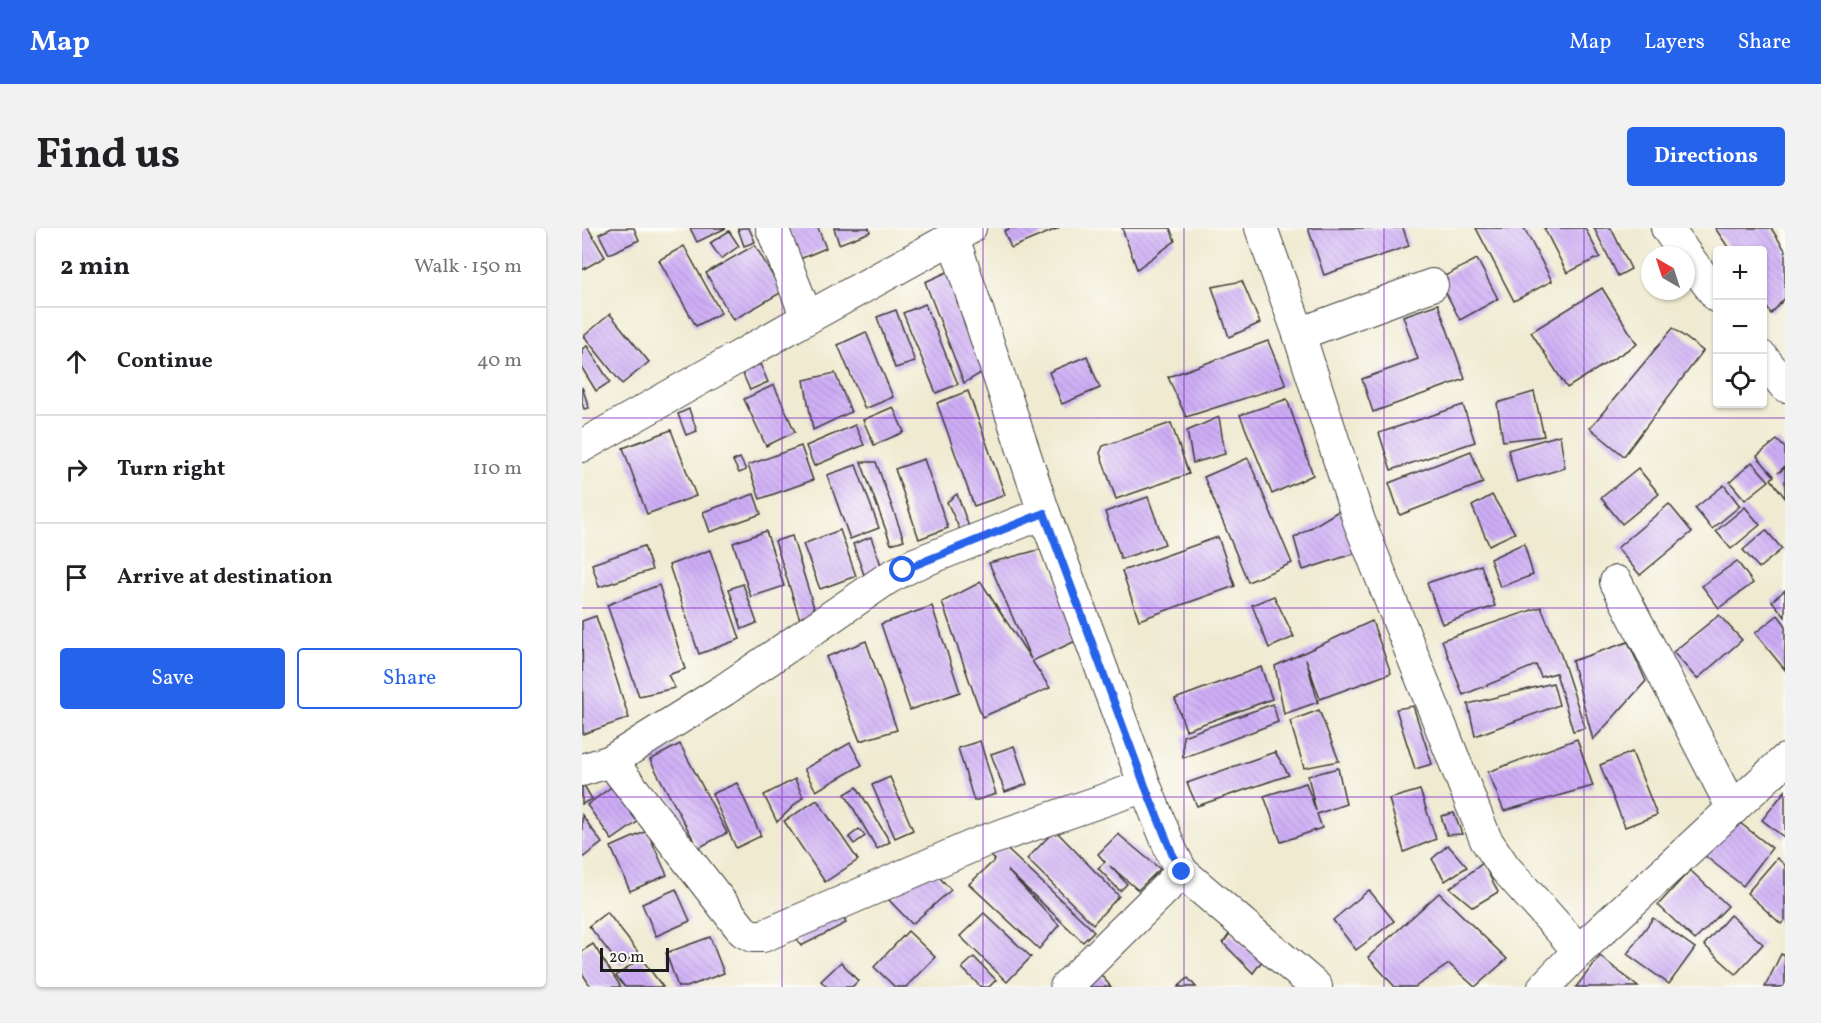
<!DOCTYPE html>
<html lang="en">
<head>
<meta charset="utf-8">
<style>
  body { margin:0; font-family:Vollkorn,serif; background:#f2f2f2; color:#202124 }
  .controls { position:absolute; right:18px; top:18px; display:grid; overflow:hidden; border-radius:6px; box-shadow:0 2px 4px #0004 }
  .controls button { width:54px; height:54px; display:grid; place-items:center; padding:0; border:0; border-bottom:2px solid #e0e0e0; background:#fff; color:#202124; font:30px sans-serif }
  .compass { position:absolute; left:1059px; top:18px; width:54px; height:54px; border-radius:50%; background:#fff; box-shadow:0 2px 4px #0004; rotate:321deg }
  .scale { position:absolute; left:18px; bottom:15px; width:69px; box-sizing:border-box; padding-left:6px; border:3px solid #1c1c1c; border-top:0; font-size:16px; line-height:21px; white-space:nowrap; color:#1c1c1c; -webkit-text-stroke:4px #fdfcf7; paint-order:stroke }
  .stop { position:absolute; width:18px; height:18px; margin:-14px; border:4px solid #2563eb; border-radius:50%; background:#fff }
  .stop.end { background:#2563eb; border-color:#fff; box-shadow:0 2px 6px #0008 }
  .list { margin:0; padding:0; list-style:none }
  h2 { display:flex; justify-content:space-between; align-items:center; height:78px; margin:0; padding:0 24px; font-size:26px }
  h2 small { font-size:20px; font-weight:400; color:#757577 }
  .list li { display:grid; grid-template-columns:39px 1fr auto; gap:18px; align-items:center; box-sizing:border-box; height:108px; padding:0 24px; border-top:2px solid #e0e0e0 }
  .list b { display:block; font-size:22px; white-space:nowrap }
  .list em { font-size:20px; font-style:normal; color:#757577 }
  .actions { display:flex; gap:12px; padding:18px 24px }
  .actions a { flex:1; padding:14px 0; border:2px solid #2563eb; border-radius:6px; text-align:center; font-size:21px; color:#2563eb }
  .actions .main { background:#2563eb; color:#fff }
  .icon { flex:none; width:33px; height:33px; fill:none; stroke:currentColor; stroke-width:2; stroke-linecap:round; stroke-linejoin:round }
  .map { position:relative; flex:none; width:1203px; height:759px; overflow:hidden; border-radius:6px }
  header { display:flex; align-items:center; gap:36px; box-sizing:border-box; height:84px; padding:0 30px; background:#2563eb; color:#fff }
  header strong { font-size:28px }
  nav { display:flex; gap:33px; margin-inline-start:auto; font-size:21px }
  .intro { display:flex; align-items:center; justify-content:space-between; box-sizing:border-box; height:144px; padding:0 36px }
  h1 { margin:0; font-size:42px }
  .button { padding:15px 27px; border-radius:6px; background:#2563eb; color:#fff; font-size:21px; font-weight:700 }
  main { display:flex; gap:36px; padding:0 36px }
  aside { flex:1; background:#fff; border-radius:6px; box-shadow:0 2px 4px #0004 }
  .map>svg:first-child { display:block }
  .building { fill:url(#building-back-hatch) }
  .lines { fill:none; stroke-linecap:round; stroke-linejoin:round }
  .minor-casing { stroke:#3c3b37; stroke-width:34 }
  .minor { stroke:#fff; stroke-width:32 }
  .route { stroke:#2563eb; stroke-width:8 }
  .grid { fill:none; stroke:#7b2cbf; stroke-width:1.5; stroke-opacity:0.55 }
</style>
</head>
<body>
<header>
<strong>Map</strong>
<nav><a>Map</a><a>Layers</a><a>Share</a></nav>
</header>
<div class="intro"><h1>Find us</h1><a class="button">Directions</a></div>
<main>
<aside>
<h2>2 min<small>Walk · 150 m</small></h2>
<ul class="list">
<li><svg class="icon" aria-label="ahead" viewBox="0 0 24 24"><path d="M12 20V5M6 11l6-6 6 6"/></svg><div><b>Continue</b></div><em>40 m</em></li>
<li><svg class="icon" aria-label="right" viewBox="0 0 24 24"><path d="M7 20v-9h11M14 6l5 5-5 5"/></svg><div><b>Turn right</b></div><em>110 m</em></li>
<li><svg class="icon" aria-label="arrive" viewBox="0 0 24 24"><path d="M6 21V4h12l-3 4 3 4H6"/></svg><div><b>Arrive at destination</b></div></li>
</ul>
<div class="actions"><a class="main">Save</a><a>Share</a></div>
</aside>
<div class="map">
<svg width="1203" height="759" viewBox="0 0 1203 759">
  <defs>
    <pattern id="building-back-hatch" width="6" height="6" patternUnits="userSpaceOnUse" patternTransform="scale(1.5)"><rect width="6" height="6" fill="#ceadf6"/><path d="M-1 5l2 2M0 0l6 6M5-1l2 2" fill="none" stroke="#b094d2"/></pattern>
  </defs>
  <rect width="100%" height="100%" fill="#fdfcf7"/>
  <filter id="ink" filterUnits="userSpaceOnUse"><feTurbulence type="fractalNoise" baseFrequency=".0167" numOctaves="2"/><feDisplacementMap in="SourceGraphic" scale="12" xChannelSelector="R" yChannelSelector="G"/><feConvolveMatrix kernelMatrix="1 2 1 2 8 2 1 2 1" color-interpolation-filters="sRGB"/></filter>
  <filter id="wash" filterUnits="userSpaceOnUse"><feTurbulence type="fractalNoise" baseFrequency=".008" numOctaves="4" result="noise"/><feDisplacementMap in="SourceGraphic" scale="24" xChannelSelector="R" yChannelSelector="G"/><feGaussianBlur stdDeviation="1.35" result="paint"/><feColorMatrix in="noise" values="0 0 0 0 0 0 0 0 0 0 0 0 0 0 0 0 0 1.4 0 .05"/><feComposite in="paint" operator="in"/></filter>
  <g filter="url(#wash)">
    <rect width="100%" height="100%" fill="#efead0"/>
    <g id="blocks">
      <g class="building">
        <polygon points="0,0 6,0 23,29 0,42"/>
        <polygon points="30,0 52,0 57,12 27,26 17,6"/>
        <polygon points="108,0 144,0 115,14"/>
        <polygon points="160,0 167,0 173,14 162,18 156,1"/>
        <polygon points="206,0 236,0 244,20 218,31"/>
        <polygon points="252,0 287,0 288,4 257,16"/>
        <polygon points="429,0 477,0 429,20 422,3"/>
        <polygon points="540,0 588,0 593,13 555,41"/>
        <polygon points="726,0 821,0 827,18 742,47"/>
        <polygon points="894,0 942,0 970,53 932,73"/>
        <polygon points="962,0 1003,0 1018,29 985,45"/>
        <polygon points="1012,0 1029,0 1049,41 1036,48"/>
        <polygon points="1133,0 1189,0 1203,22 1203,70 1189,86 1180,72 1180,22 1148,22"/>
        <polygon points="147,3 157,18 139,31 128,15"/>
        <polygon points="173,17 200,64 151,92 124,45"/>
        <polygon points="102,18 139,85 114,98 77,32"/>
        <polygon points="895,31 916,71 878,92 857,51"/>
        <polygon points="372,41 406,141 382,155 343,54"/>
        <polygon points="660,53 678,95 647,109 630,59"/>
        <polygon points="1020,60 1055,116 985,160 949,104"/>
        <polygon points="343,76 376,156 354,165 321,85"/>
        <polygon points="856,76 883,151 791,184 780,151 836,131 821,88"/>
        <polygon points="314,82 333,134 313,140 295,89"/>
        <polygon points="28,86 67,134 40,156 2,108"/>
        <polygon points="1091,100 1121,123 1042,228 1008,200"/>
        <polygon points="284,104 311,169 283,181 256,117"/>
        <polygon points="686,113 704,157 604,189 586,149"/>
        <polygon points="5,118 28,154 14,163 0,140 0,121"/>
        <polygon points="505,128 518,160 480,176 467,144"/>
        <polygon points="178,136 186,154 168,162 160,144"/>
        <polygon points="253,145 269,184 231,202 222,152"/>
        <polygon points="192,157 213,204 184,218 162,171"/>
        <polygon points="0,159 7,180 2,181 0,175"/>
        <polygon points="386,163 423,267 392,278 355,175"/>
        <polygon points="952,164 962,208 921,213 915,175"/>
        <polygon points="705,171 731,247 690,266 658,187"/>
        <polygon points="881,177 893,214 809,242 797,205"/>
        <polygon points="311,179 322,204 292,217 281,192"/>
        <polygon points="107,181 115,203 104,207 96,186"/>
        <polygon points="637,189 643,226 611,235 605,203"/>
        <polygon points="589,195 607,246 534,271 518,225 521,218"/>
        <polygon points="273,197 282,217 232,238 224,218"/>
        <polygon points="89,202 114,268 65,286 41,220"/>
        <polygon points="978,207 983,240 935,254 926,222"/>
        <polygon points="1195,212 1203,220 1203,238 1196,245 1203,240 1203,270 1189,251 1192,248 1175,228"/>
        <polygon points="219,218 231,252 178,271 166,237"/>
        <polygon points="889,223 901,255 818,287 807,255"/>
        <polygon points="158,230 164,242 157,245 151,233"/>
        <polygon points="666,230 710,335 666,354 622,249"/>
        <polygon points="342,231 366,300 337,311 313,241"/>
        <polygon points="279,234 294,234 322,312 309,316"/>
        <polygon points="1170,234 1187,253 1163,272 1148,254"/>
        <polygon points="274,237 297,300 268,311 245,247"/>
        <polygon points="1056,240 1077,266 1040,296 1019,270"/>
        <polygon points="1142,257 1158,278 1130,301 1113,280"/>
        <polygon points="172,266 179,286 128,304 121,284"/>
        <polygon points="375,266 387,299 379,304 365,274"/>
        <polygon points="910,267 933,305 907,317 890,278"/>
        <polygon points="566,269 583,316 539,331 523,284"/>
        <polygon points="1087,276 1110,304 1058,347 1035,320"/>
        <polygon points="763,279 774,325 721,342 712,310"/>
        <polygon points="1163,279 1178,297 1149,321 1134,303"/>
        <polygon points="258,302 274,348 238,361 221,316"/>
        <polygon points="1184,302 1200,321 1177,340 1161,322"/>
        <polygon points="184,303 202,358 169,369 151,315"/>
        <polygon points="210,308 236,393 220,398 193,313"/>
        <polygon points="289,309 303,348 285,355 271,316"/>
        <polygon points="636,309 653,358 557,392 540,343"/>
        <polygon points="942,315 951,347 918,359 908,331"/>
        <polygon points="62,318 70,342 17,359 10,336"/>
        <polygon points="460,321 498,411 450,433 468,460 400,489 360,374 399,354 449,431 407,335"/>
        <polygon points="128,322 158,411 117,426 87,337"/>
        <polygon points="1155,333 1171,355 1137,380 1120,358"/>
        <polygon points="899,337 913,378 860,396 845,355"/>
        <polygon points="161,356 175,395 160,401 147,361"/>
        <polygon points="77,357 103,441 86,447 93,460 57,468 25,377"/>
        <polygon points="1203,362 1203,389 1190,373"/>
        <polygon points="692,368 712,409 687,420 670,377"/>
        <polygon points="350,378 378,464 328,482 299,396"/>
        <polygon points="959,379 979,427 1003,500 991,503 974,445 959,449 954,437 881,467 860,412"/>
        <polygon points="1137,387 1160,412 1115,451 1091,424"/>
        <polygon points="1196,387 1203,396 1203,442 1173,405"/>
        <polygon points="14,388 47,490 1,506 0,393"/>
        <polygon points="790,393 809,445 738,471 724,431 736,474 702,486 693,438"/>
        <polygon points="284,413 315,502 278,513 244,429"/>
        <polygon points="1046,414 1064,453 1011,512 990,433"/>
        <polygon points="679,439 690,471 604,502 593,471"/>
        <polygon points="971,455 977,477 893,508 886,476"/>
        <polygon points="691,476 696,494 601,530 601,508"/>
        <polygon points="831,478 850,536 833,541 814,481"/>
        <polygon points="737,482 757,533 722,540 708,493"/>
        <polygon points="995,511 1011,558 922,583 906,544"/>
        <polygon points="398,513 414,566 392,573 376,520"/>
        <polygon points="268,515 280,537 234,563 222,541"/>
        <polygon points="98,516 145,605 116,620 68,532"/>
        <polygon points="432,518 445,556 423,564 409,526"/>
        <polygon points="693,524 707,547 615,578 605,555"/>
        <polygon points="1050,524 1075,587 1043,599 1018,537"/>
        <polygon points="756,540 764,576 735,586 740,600 699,614 682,568 724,555 734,583 726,548"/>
        <polygon points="308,549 331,602 313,610 290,557"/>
        <polygon points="213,551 221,569 195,594 182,567"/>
        <polygon points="0,554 10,571 0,576"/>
        <polygon points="35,555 61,590 30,612 5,577"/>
        <polygon points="155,555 179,608 154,620 130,566"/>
        <polygon points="275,559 308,614 295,621 263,566"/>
        <polygon points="838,562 854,611 822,624 807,571"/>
        <polygon points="1203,563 1203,610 1180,592"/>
        <polygon points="235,572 276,632 243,654 202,593"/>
        <polygon points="872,585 880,606 865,607 859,588"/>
        <polygon points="0,587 20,615 0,630"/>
        <polygon points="1153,591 1190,620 1161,658 1123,628"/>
        <polygon points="277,601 283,608 272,616 267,609"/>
        <polygon points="473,602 537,668 511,696 445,631"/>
        <polygon points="65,603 85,647 48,663 29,619"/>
        <polygon points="536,606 578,641 556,662 528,638 545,656 538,663 516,640 523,634 516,626"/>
        <polygon points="414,611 512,703 501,714 425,642 477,697 457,721 387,656 413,632 403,622"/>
        <polygon points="866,617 885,639 863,653 850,631"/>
        <polygon points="1195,630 1203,637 1203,692 1199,696 1165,665"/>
        <polygon points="901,635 916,664 891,679 868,660"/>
        <polygon points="346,637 369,662 330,696 307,672"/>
        <polygon points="1108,642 1146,678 1113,712 1076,677"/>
        <polygon points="94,661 108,693 74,708 60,676"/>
        <polygon points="787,662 812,693 774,722 751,692"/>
        <polygon points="249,665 264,695 219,718 203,688"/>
        <polygon points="857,665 925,731 893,759 867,736 833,759 813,759 786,729"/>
        <polygon points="25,684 56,724 38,738 7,698"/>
        <polygon points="402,685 449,729 425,754 378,708"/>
        <polygon points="1148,687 1181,716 1154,746 1122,717"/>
        <polygon points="1071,690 1113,720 1087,756 1045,726"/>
        <polygon points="326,703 353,729 324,759 313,759 292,739"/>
        <polygon points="648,705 680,733 671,745 641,715"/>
        <polygon points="128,709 142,745 105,759 96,759 84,725"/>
        <polygon points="11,716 39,759 9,759 0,745 0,723"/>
        <polygon points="1199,726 1203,728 1203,759 1183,759"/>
        <polygon points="1018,728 1056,759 994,759"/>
        <polygon points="392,729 414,752 407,759 399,759 380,740"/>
        <polygon points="59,730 81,759 43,759 34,748"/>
        <polygon points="259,734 276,753 270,759 245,759 239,753"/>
        <polygon points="515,742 529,759 501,759"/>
        <polygon points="606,750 614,759 596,759"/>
      </g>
    </g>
  </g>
  <g filter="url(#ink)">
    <use href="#blocks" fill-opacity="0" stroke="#3c3b37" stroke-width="1.5"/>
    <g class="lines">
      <g class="minor-casing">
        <g id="minor">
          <polyline points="190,0 225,90"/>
          <polyline points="679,0 717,106 777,293 904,612 923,640 997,723"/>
          <polyline points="1085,0 1104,27"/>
          <polyline points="371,9 462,285 563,558 590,625 600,644 734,759"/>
          <polyline points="1104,27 1136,69"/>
          <polyline points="717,106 850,57"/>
          <polyline points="1180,129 1203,158"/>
          <polyline points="0,218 225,90 388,0"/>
          <polyline points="1034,354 1151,581"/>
          <polyline points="29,533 161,703 170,708 181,708 400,614 563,558"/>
          <polyline points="0,542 29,533 142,462 306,350 333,336 462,285"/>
          <polyline points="484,759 600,644"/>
          <polyline points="962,759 997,723 1203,532"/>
        </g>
      </g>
      <use href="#minor" class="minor"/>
    </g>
  </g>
  <g class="lines" filter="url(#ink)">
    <polyline class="route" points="321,342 462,285 563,558 590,625 600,644"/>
  </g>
  <path class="grid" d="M200,0V759M401,0V759M602,0V759M802,0V759M1002,0V759M0,190H1203M0,380H1203M0,569H1203"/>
</svg>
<div class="controls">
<button>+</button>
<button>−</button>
<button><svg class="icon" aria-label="locate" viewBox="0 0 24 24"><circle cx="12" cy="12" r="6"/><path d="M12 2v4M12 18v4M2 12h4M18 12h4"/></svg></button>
</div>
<svg class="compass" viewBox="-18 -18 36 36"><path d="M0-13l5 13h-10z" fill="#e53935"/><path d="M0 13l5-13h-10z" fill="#757577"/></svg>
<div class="scale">20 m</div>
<div class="stop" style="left:321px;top:342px"></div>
<div class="stop end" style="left:600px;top:644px"></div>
</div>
</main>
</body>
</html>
